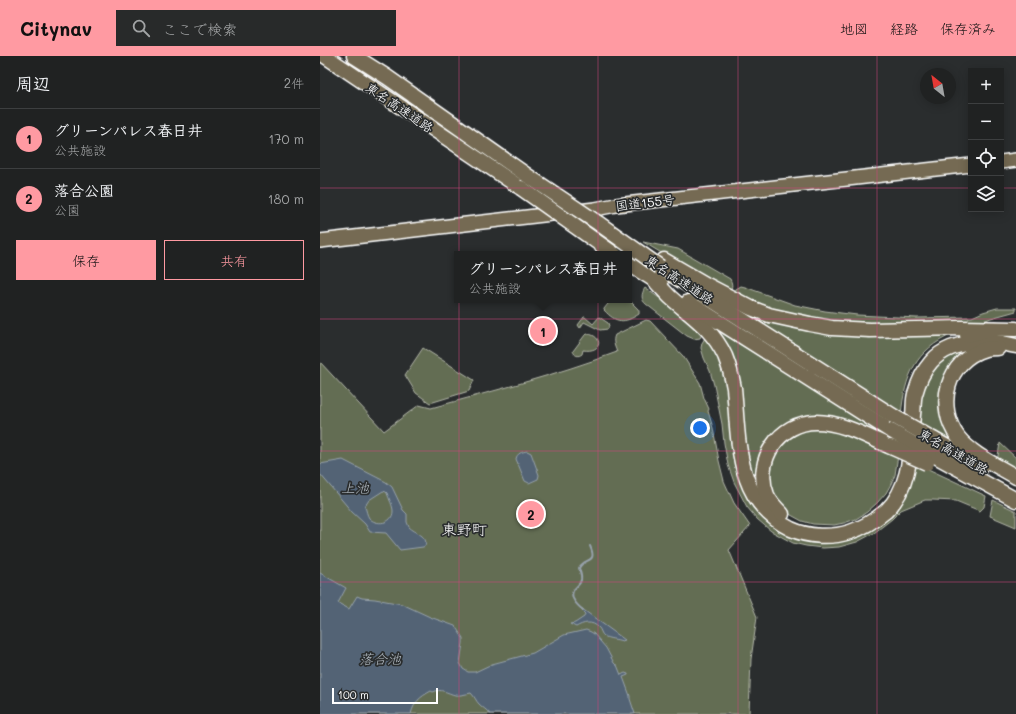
<!DOCTYPE html>
<html lang="ja">
<head>
<meta charset="utf-8">
<style>
  body { margin:0; font-family:Mali,"Klee One",sans-serif; background:#282a2a; color:#f1f3f6 }
  .controls { position:absolute; right:12px; top:12px; display:grid; overflow:hidden; border-radius:0px; box-shadow:0 2px 10px #0003 }
  .controls button { width:36px; height:36px; display:grid; place-items:center; padding:0; border:0; border-bottom:1px solid #3d3f40; background:#202222; color:#f1f3f6; font:20px sans-serif }
  .compass { position:absolute; left:600px; top:12px; width:36px; height:36px; border-radius:50%; background:#202222; box-shadow:0 2px 10px #0003; rotate:329deg }
  .scale { position:absolute; left:12px; bottom:10px; width:106px; box-sizing:border-box; padding-left:4px; border:2px solid #fff; border-top:0; font-size:11px; line-height:14px; white-space:nowrap; color:#fff; -webkit-text-stroke:3px #2a2d2e; paint-order:stroke }
  .you { position:absolute; left:380px; top:372px; width:14px; height:14px; margin:-10px; border:3px solid #fff; border-radius:50%; background:#1a73e8; box-shadow:0 0 0 6px #1a73e833 }
  .badge { display:grid; place-items:center; width:26px; height:26px; border-radius:50%; background:#ff9aa2; color:#111; font-size:13px; font-weight:700 }
  .pin { position:absolute; translate:-50% -50%; border:2px solid #fff; box-shadow:0 1px 4px #0006 }
  .popup { position:absolute; left:134px; top:195px; width:178px; height:52px; box-sizing:border-box; display:grid; place-content:center; border-radius:0px; background:#202222; filter:drop-shadow(0 1px 3px #0005); font-size:13px; white-space:nowrap; color:#a2a4a5 }
  .popup b { font-size:15px; color:#f1f3f6 }
  .popup::after { content:''; position:absolute; left:50%; top:100%; margin-left:-8px; border:8px solid transparent; border-top-color:#202222 }
  .list { margin:0; padding:0; list-style:none }
  h2 { display:flex; justify-content:space-between; align-items:center; height:52px; margin:0; padding:0 16px; font-size:17px }
  h2 small { font-size:13px; font-weight:400; color:#a2a4a5 }
  .list li { display:grid; grid-template-columns:26px 1fr auto; gap:12px; align-items:center; box-sizing:border-box; height:60px; padding:0 16px; border-top:1px solid #3d3f40 }
  .list b { display:block; font-size:15px; white-space:nowrap }
  .list p { margin:0; font-size:13px; white-space:nowrap; color:#a2a4a5 }
  .list em { font-size:13px; font-style:normal; color:#a2a4a5 }
  .actions { display:flex; gap:8px; padding:12px 16px }
  .actions a { flex:1; padding:9px 0; border:1px solid #ff9aa2; border-radius:0px; text-align:center; font-size:14px; color:#ff9aa2 }
  .actions .main { background:#ff9aa2; color:#111 }
  .icon { flex:none; width:22px; height:22px; fill:none; stroke:currentColor; stroke-width:2; stroke-linecap:round; stroke-linejoin:round }
  .map { position:relative; flex:none; width:696px; height:658px; overflow:hidden }
  header { display:flex; align-items:center; gap:24px; box-sizing:border-box; height:56px; padding:0 20px; background:#ff9aa2; color:#111 }
  header strong { font-size:19px }
  nav { display:flex; gap:22px; margin-inline-start:auto; font-size:14px }
  .search { width:280px; height:36px; background:#282a2a; display:flex; align-items:center; gap:10px; box-sizing:border-box; padding:0 14px; border-radius:0px; color:#a2a4a5; font-size:15px }
  main { display:flex }
  aside { flex:1; background:#202222 }
  .map>svg:first-child { display:block }
  .green { fill:#646d53; stroke:#b2b6a9 }
  .water { fill:#526474; stroke:#97a2ac; fill-rule:evenodd }
  .lines { fill:none; stroke-linecap:round; stroke-linejoin:round }
  .stream { stroke:#97a2ac; stroke-width:2 }
  .trunk-casing { stroke:#fff; stroke-width:16 }
  .motorway-casing { stroke:#fff; stroke-width:17 }
  .trunk { stroke:#746b52; stroke-width:13 }
  .motorway { stroke:#746b52; stroke-width:14 }
  .motorway-bridge-casing { stroke:#fff; stroke-width:17; stroke-linecap:butt }
  .motorway-bridge { stroke:#746b52; stroke-width:14 }
  .grid { fill:none; stroke:#ce467c; stroke-width:1; stroke-opacity:0.55 }
  .labels { text-anchor:middle; dominant-baseline:central; stroke-width:3.5; stroke-linejoin:round; paint-order:stroke }
  .street-label { font-size:13px; fill:#fff; stroke:#2a2d2e }
  .water-label { font-size:14px; font-style:italic; fill:#b1b9c0; stroke:#2a2d2e }
  .quarter-label { font-size:15px; fill:#fff; stroke:#2a2d2e }
</style>
</head>
<body>
<header>
<strong>Citynav</strong>
<div class="search"><svg class="icon" aria-label="search" viewBox="0 0 24 24"><circle cx="10" cy="10" r="6"/><path d="M15 15l6 6"/></svg>ここで検索</div>
<nav><a>地図</a><a>経路</a><a>保存済み</a></nav>
</header>
<main>
<aside>
<h2>周辺<small>2件</small></h2>
<ul class="list">
<li><span class="badge">1</span><div><b>グリーンパレス春日井</b><p>公共施設</p></div><em>170 m</em></li>
<li><span class="badge">2</span><div><b>落合公園</b><p>公園</p></div><em>180 m</em></li>
</ul>
<div class="actions"><a class="main">保存</a><a>共有</a></div>
</aside>
<div class="map">
<svg width="696" height="658" viewBox="0 0 696 658">
  <rect width="100%" height="100%" fill="#2a2d2e"/>
  <filter id="ink" filterUnits="userSpaceOnUse"><feTurbulence type="fractalNoise" baseFrequency=".025" numOctaves="2"/><feDisplacementMap in="SourceGraphic" scale="8" xChannelSelector="R" yChannelSelector="G"/><feConvolveMatrix kernelMatrix="1 2 1 2 8 2 1 2 1" color-interpolation-filters="sRGB"/></filter>
  <g filter="url(#ink)">
    <g class="green">
      <path d="M323,186L358,193L410,223C413,229 412,232 409,237Z"/>
      <polygon points="421,230 425,231 475,249 505,255 537,259 597,262 652,261 663,256 677,252 696,252 696,255 671,262 658,267 648,268 491,266 413,239 416,233"/>
      <path d="M325,232L368,262L383,276L380,282L374,283L367,280L326,248C321,244 321,238 325,232Z"/>
      <path d="M291,244H309L318,253L319,255V258C304,268 296,267 284,254V253Z"/>
      <path d="M408,248L448,264L633,278C595,294 585,320 581,359Z"/>
      <polygon points="264,261 265,261 273,268 279,261 288,267 289,270 288,273 280,274 264,266 260,272 258,269"/>
      <path d="M326,264L330,265L363,300L380,327L384,342L389,353L388,355L393,372L399,405L404,425L414,447L430,470L409,494L437,561L431,603L429,658H0V306L64,375L99,349L111,352C173,335 236,319 297,296C295,291 292,285 295,279Z"/>
      <polygon points="387,268 591,395 524,367 459,374 443,439 432,427 418,339"/>
      <path d="M268,278C283,280 283,297 263,294L262,298C258,301 255,300 253,295L265,279Z"/>
      <polygon points="386,280 394,291 406,320 416,404 462,474 547,475 593,406 666,440 664,451 660,455 636,445 613,444 605,444 581,454 572,463 554,477 537,486 519,491 503,492 486,490 473,487 451,475 437,463 427,451 414,426 408,409 404,387 402,368 394,329 390,315 384,302 381,292 382,287"/>
      <polygon points="665,290 623,329 648,396 597,368 599,346 612,311 633,296"/>
      <polygon points="103,292 154,324 149,335 110,347 96,337 85,319"/>
      <polygon points="478,372 516,372 578,399 575,419 571,428 566,437 557,447 547,456 536,463 524,467 514,469 493,468 482,465 462,454 451,438 449,405 453,393"/>
      <polygon points="680,387 696,402 696,415 677,406"/>
      <polygon points="673,444 696,455 696,471 670,460"/>
    </g>
    <g class="water">
      <path d="M207,395L211,397L219,419L218,423L209,427L205,425L196,403C197,397 202,396 207,395Z"/>
      <path d="M23,404L66,426L72,431L83,454L87,458V466L89,471C95,477 109,480 105,490L103,491L80,494L66,477L50,476L45,468L32,456L0,418V408ZM63,435L66,436L67,437C69,443 73,450 73,455C73,468 56,470 49,462C47,459 46,454 45,450L49,444Z"/>
      <path d="M0,517L26,532L18,547L29,553L37,540L42,542L55,543L82,548L110,561L135,570L143,582V587L140,607L143,613L148,616H155L172,608L213,597L244,579L266,574L271,576L274,578L286,592L294,607L296,609H297L301,619L305,617L308,618V619L303,621L310,640V643L315,658H170C167,654 163,652 159,648C156,645 155,641 151,637C146,638 139,640 135,639C127,637 121,632 113,636L111,635C100,641 94,646 91,658H0Z"/>
      <path d="M261,552L265,555L305,584L302,585C297,583 288,583 284,580C281,578 281,574 279,572C272,564 263,567 256,571L250,568L255,567L264,561L265,558L261,554Z"/>
    </g>
    <g class="lines">
      <path class="stream" d="M263,554C258,550 250,542 253,535C255,531 260,529 261,524C262,520 260,516 259,512C265,501 278,508 270,490"/>
      <g class="trunk-casing">
        <g id="trunk">
          <polyline points="681,106 696,104"/>
          <polyline points="0,185 275,153 296,149 651,109"/>
        </g>
      </g>
      <g class="motorway-casing">
        <g id="motorway">
          <polyline points="5,0 201,132"/>
          <polyline points="34,0 67,21 205,118"/>
          <polyline points="344,204 387,229 431,252 449,259 490,268 512,272 550,274 641,272 696,273"/>
          <polyline points="309,208 341,228"/>
          <polyline points="351,218 573,360"/>
          <path d="M333,223C339,229 344,235 350,241C371,260 392,272 405,300C409,310 412,321 414,332C419,386 415,445 471,473C488,481 511,482 530,476C543,472 555,464 566,455C592,430 590,392 593,359C594,352 593,344 595,338C598,327 604,314 611,306C623,292 638,289 654,286C658,286 662,285 666,285C676,285 686,288 696,290"/>
          <polyline points="368,246 571,375"/>
          <polyline points="647,279 675,273"/>
          <path d="M678,292C674,292 669,292 665,293C627,304 615,350 638,381C651,398 678,410 696,421"/>
          <polyline points="613,383 661,410"/>
          <polyline points="610,397 696,444"/>
          <path d="M462,458C456,452 450,446 447,439C433,404 460,366 496,366C522,366 548,381 571,391"/>
        </g>
      </g>
      <use href="#trunk" class="trunk"/>
      <use href="#motorway" class="motorway"/>
      <g class="motorway-bridge-casing">
        <g id="motorway-bridge">
          <polyline points="205,118 278,167 340,211"/>
          <polyline points="201,132 294,198"/>
          <polyline points="573,360 613,383"/>
          <polyline points="571,375 610,397"/>
          <polyline points="571,391 607,407"/>
        </g>
      </g>
      <use href="#motorway-bridge" class="motorway-bridge"/>
    </g>
  </g>
  <path class="grid" d="M139,0V658M278,0V658M418,0V658M557,0V658M0,132H651M681,132H696M0,263H696M0,395H696M0,526H696"/>
  <g class="labels">
    <g class="street-label">
      <text transform="translate(80 51) rotate(34)">東名高速道路</text>
      <text transform="translate(325 146) rotate(-7)">国道155号</text>
      <text transform="translate(360 223) rotate(33)">東名高速道路</text>
      <text transform="translate(634 395) rotate(30)">東名高速道路</text>
    </g>
    <g class="water-label">
      <text x="35" y="431">上池</text>
      <text x="60" y="602">落合池</text>
    </g>
    <g class="quarter-label">
      <text x="144" y="473">東野町</text>
    </g>
  </g>
</svg>
<div class="controls">
<button>+</button>
<button>−</button>
<button><svg class="icon" aria-label="locate" viewBox="0 0 24 24"><circle cx="12" cy="12" r="6"/><path d="M12 2v4M12 18v4M2 12h4M18 12h4"/></svg></button>
<button><svg class="icon" aria-label="layers" viewBox="0 0 24 24"><path d="M12 4l9 5-9 5-9-5zM3 14l9 5 9-5"/></svg></button>
</div>
<svg class="compass" viewBox="-18 -18 36 36"><path d="M0-13l5 13h-10z" fill="#e53935"/><path d="M0 13l5-13h-10z" fill="#a2a4a5"/></svg>
<div class="scale">100 m</div>
<div class="you"></div>
<div class="pin badge" style="left:223px;top:275px">1</div>
<div class="popup"><b>グリーンパレス春日井</b>公共施設</div>
<div class="pin badge" style="left:211px;top:458px">2</div>
</div>
</main>
</body>
</html>
